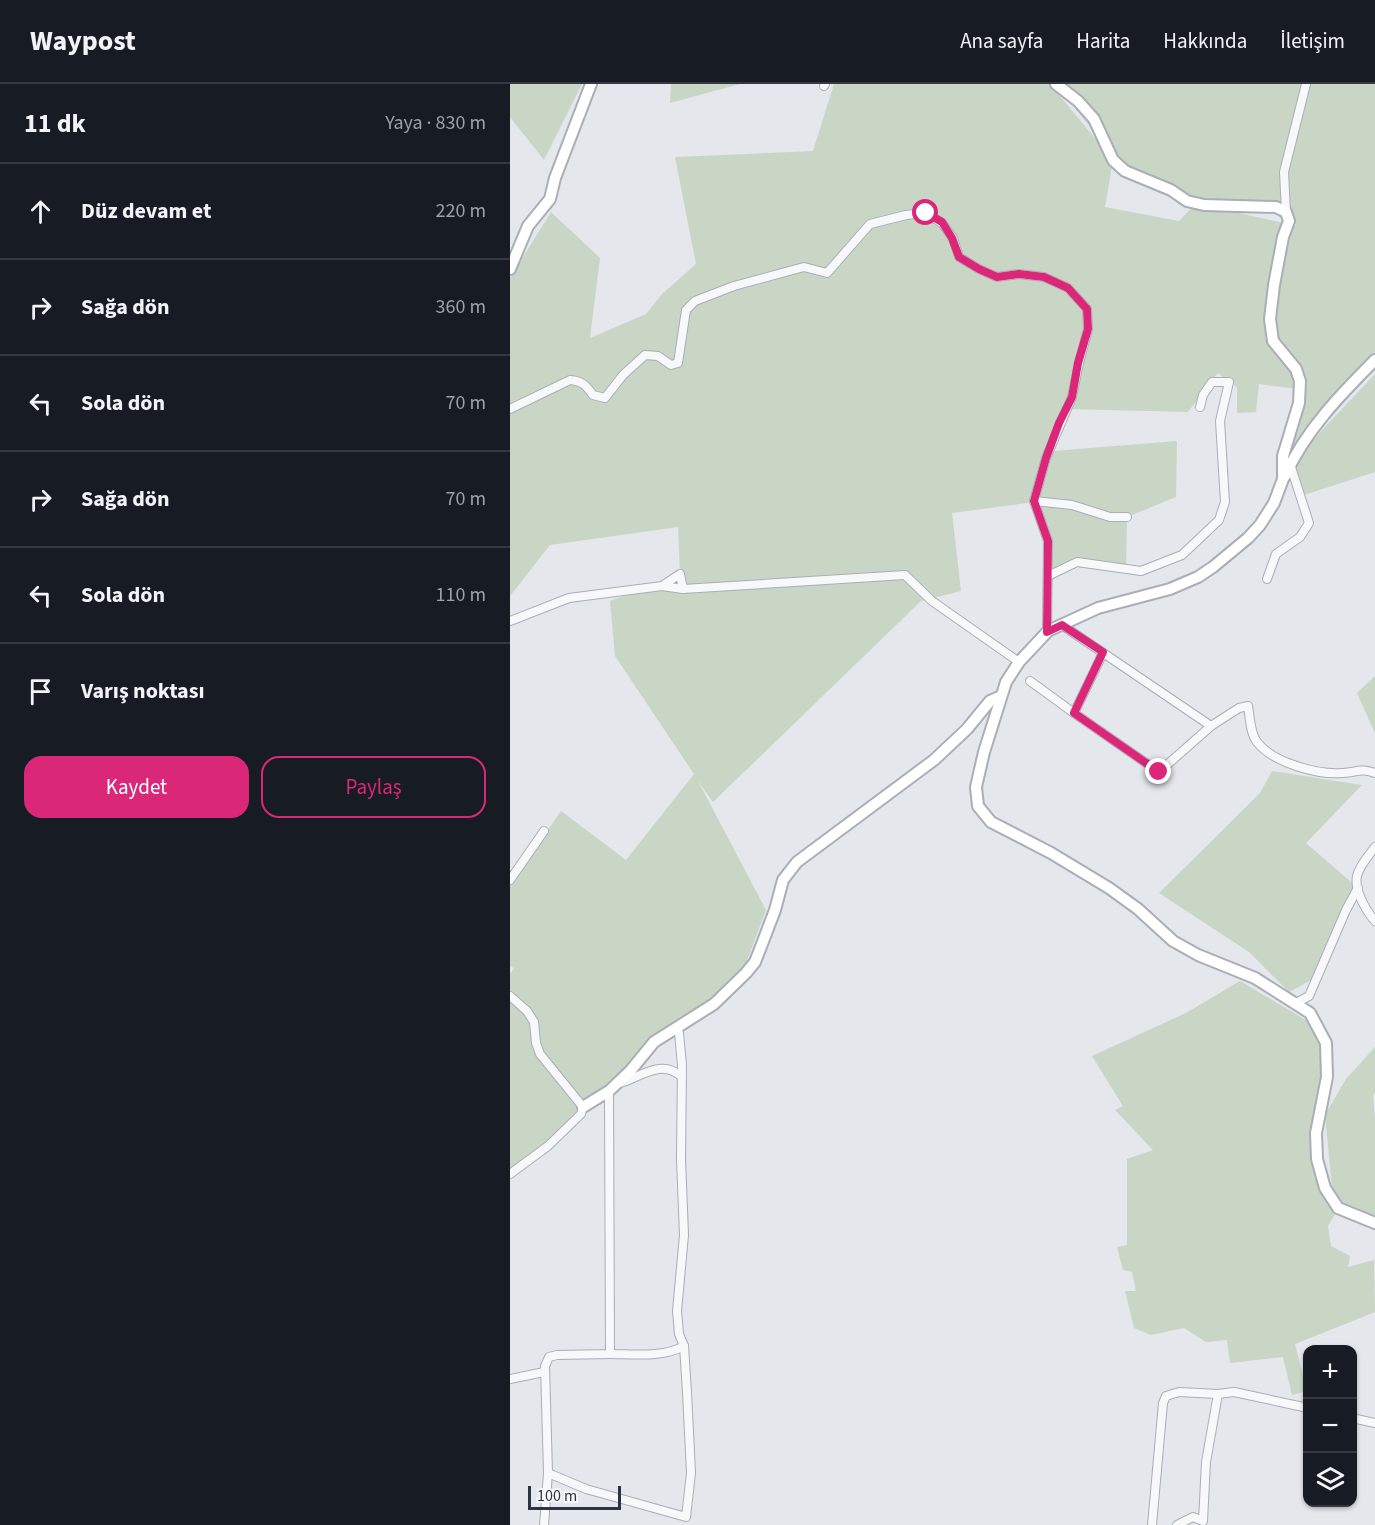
<!DOCTYPE html>
<html lang="tr">
<head>
<meta charset="utf-8">
<style>
  body { margin:0; font-family:"Source Sans 3",sans-serif; background:#242831; color:#f1f3f6 }
  .controls { position:absolute; right:18px; bottom:18px; display:grid; overflow:hidden; border-radius:12px; box-shadow:0 2px 4px #0004 }
  .controls button { width:54px; height:54px; display:grid; place-items:center; padding:0; border:0; border-bottom:2px solid #363941; background:#171b24; color:#f1f3f6; font:30px sans-serif }
  .scale { position:absolute; left:18px; bottom:15px; width:93px; box-sizing:border-box; padding-left:6px; border:3px solid #2b3445; border-top:0; font-size:16px; line-height:21px; white-space:nowrap; color:#2b3445; -webkit-text-stroke:4px #f4f6f9; paint-order:stroke }
  .stop { position:absolute; width:18px; height:18px; margin:-14px; border:4px solid #db2777; border-radius:50%; background:#fff }
  .stop.end { background:#db2777; border-color:#fff; box-shadow:0 2px 6px #0008 }
  .list { margin:0; padding:0; list-style:none }
  h2 { display:flex; justify-content:space-between; align-items:center; height:78px; margin:0; padding:0 24px; font-size:26px }
  h2 small { font-size:20px; font-weight:400; color:#9ea1a6 }
  .list li { display:grid; grid-template-columns:39px 1fr auto; gap:18px; align-items:center; box-sizing:border-box; height:96px; padding:0 24px; border-top:2px solid #363941 }
  .list b { display:block; font-size:22px; white-space:nowrap }
  .list em { font-size:20px; font-style:normal; color:#9ea1a6 }
  .actions { display:flex; gap:12px; padding:18px 24px }
  .actions a { flex:1; padding:14px 0; border:2px solid #db2777; border-radius:18px; text-align:center; font-size:21px; color:#db2777 }
  .actions .main { background:#db2777; color:#fff }
  .icon { flex:none; width:33px; height:33px; fill:none; stroke:currentColor; stroke-width:2; stroke-linecap:round; stroke-linejoin:round }
  .map { position:relative; flex:none; width:865px; height:1441px; overflow:hidden }
  header { display:flex; align-items:center; gap:36px; box-sizing:border-box; height:84px; padding:0 30px; background:#171b24; border-bottom:2px solid #363941 }
  header strong { font-size:28px }
  nav { display:flex; gap:33px; margin-inline-start:auto; font-size:21px }
  main { display:flex }
  aside { flex:1; background:#171b24 }
  .map>svg:first-child { display:block }
  .green { fill:#c9d6c5; fill-rule:evenodd }
  .lines { fill:none; stroke-linecap:round; stroke-linejoin:round }
  .street-casing { stroke:#a9aeb7; stroke-width:10 }
  .secondary-casing { stroke:#a9aeb7; stroke-width:14 }
  .street { stroke:#f7f8fa; stroke-width:8 }
  .secondary { stroke:#fff; stroke-width:10 }
  .route { stroke:#db2777; stroke-width:8 }
</style>
</head>
<body>
<header>
<strong>Waypost</strong>
<nav><a>Ana sayfa</a><a>Harita</a><a>Hakkında</a><a>İletişim</a></nav>
</header>
<main>
<aside>
<h2>11 dk<small>Yaya · 830 m</small></h2>
<ul class="list">
<li><svg class="icon" aria-label="ahead" viewBox="0 0 24 24"><path d="M12 20V5M6 11l6-6 6 6"/></svg><div><b>Düz devam et</b></div><em>220 m</em></li>
<li><svg class="icon" aria-label="right" viewBox="0 0 24 24"><path d="M7 20v-9h11M14 6l5 5-5 5"/></svg><div><b>Sağa dön</b></div><em>360 m</em></li>
<li><svg class="icon" aria-label="left" viewBox="0 0 24 24"><path d="M17 20v-9H6M10 6l-5 5 5 5"/></svg><div><b>Sola dön</b></div><em>70 m</em></li>
<li><svg class="icon" aria-label="right" viewBox="0 0 24 24"><path d="M7 20v-9h11M14 6l5 5-5 5"/></svg><div><b>Sağa dön</b></div><em>70 m</em></li>
<li><svg class="icon" aria-label="left" viewBox="0 0 24 24"><path d="M17 20v-9H6M10 6l-5 5 5 5"/></svg><div><b>Sola dön</b></div><em>110 m</em></li>
<li><svg class="icon" aria-label="arrive" viewBox="0 0 24 24"><path d="M6 21V4h12l-3 4 3 4H6"/></svg><div><b>Varış noktası</b></div></li>
</ul>
<div class="actions"><a class="main">Kaydet</a><a>Paylaş</a></div>
</aside>
<div class="map">
<svg width="865" height="1441" viewBox="0 0 865 1441">
  <rect width="100%" height="100%" fill="#e4e7ec"/>
  <g class="green">
    <polygon points="0,0 72,0 34,76 0,33"/>
    <polygon points="161,0 230,0 160,19"/>
    <path d="M324,0H540L603,76L595,123L669,137L686,119L610,82L550,3L543,0H865V277L773,385L789,305L749,300L746,328L727,329V303L708,289L678,328L558,325L543,367L667,357L666,413L617,433L616,485L567,478L538,492V457L524,418L442,429L451,507L411,517L203,718L188,697L256,826L235,882L208,910L144,958L29,1066L0,1086V890L4,884L0,882V801L51,727L116,776L184,690L105,572L100,517L170,490L168,443L40,461L0,512V194L41,128L90,174L80,254L136,230L152,210L186,180L165,73L303,67ZM778,117L786,142L702,123L776,128Z"/>
    <polygon points="865,290 865,388 791,412 780,380"/>
    <polygon points="865,592 865,649 847,609"/>
    <polygon points="762,687 852,701 796,759 848,804 807,893 779,908 739,868 649,809 750,709"/>
    <polygon points="730,897 809,944 817,966 806,1049 823,1114 815,1031 836,995 865,963 865,1009 863,1011 865,1034 865,1140 829,1124 818,1142 821,1162 840,1172 838,1183 864,1176 865,1228 785,1260 797,1307 782,1311 773,1273 720,1279 717,1256 696,1258 674,1244 641,1251 624,1244 615,1207 626,1207 622,1188 613,1186 607,1163 617,1161 617,1075 643,1066 605,1026 613,1022 582,972 676,929"/>
  </g>
  <g class="lines">
    <g class="street-casing">
      <g id="street">
        <polyline points="314,2 315,0"/>
        <polyline points="776,128 774,88 796,0"/>
        <path d="M0,325L60,296C72,297 76,301 83,311L95,314L113,291L135,271L148,272L161,281L168,279L176,226L185,217L224,202L294,183L317,189L360,140L396,131L416,129L432,139L443,154L449,173L469,185L487,193L509,190L534,193L558,204L577,225L578,245L569,279L562,313L536,374L524,417L538,457L537,548"/>
        <polyline points="524,417 562,421 600,433 617,433"/>
        <polyline points="538,492 567,478 631,487 672,471 709,436 715,418 710,337 719,298 702,298 693,311 690,323"/>
        <polyline points="757,495 766,470 790,453 799,439 780,380"/>
        <polyline points="173,505 395,491 422,517 509,578"/>
        <polyline points="0,537 59,514 152,502 170,490 173,505 152,502"/>
        <polyline points="552,541 701,642 649,688 564,629 593,569"/>
        <polyline points="520,597 564,629"/>
        <path d="M701,642L729,624L738,622C740,633 740,649 747,658C763,679 808,691 833,689C848,688 850,684 865,689"/>
        <path d="M865,763C859,771 849,782 847,792C844,806 856,827 865,837"/>
        <polyline points="0,796 34,747"/>
        <polyline points="0,912 17,927 24,938 26,959 30,970 73,1023 71,1030 38,1062 0,1090"/>
        <polyline points="786,919 799,912 836,826 848,804"/>
        <path d="M110,999C131,993 151,974 172,993"/>
        <path d="M100,1270C123,1270 153,1274 174,1262"/>
        <polyline points="0,1295 34,1288"/>
        <polyline points="842,1334 865,1339"/>
        <polyline points="38,1389 76,1405 176,1433 181,1389 177,1308 174,1262 169,1250 167,1227 174,1151 171,1075 172,981 169,949 166,943"/>
        <polyline points="34,1441 38,1389 35,1282 39,1273 47,1271 100,1270 99,1007"/>
        <polyline points="642,1441 653,1319 656,1312 669,1308 708,1310"/>
        <polyline points="667,1441 683,1433 693,1437 696,1378 708,1310 724,1308 798,1324"/>
      </g>
    </g>
    <g class="secondary-casing">
      <g id="secondary">
        <polyline points="546,0 568,17 584,35 603,76 615,87 661,106 677,117 694,121 766,123 776,128 779,137 773,153 764,201 760,235 763,257 786,285 790,297 789,319 773,372 773,395 764,419 750,441 738,454 703,483 688,493 660,505 588,524 538,547 509,578 496,598 474,668 466,703 468,722 481,738 541,769 599,804 628,825 663,857 688,871 745,894 800,929 816,959 817,993 806,1049 807,1075 815,1104 828,1124 865,1139"/>
        <polyline points="0,185 18,142 40,115 45,94 81,0"/>
        <path d="M775,392C795,347 831,310 865,276"/>
        <polyline points="73,1023 99,1007 121,986 144,958 204,920 236,889 245,878 252,860 265,826 273,796 287,778 424,676 457,645 480,617 491,612"/>
      </g>
    </g>
    <use href="#street" class="street"/>
    <use href="#secondary" class="secondary"/>
  </g>
  <g class="lines">
    <polyline class="route" points="416,129 432,138 442,154 449,173 469,185 487,193 509,190 534,193 558,204 577,225 578,245 568,279 562,313 549,339 536,374 524,417 538,457 537,548 552,541 593,568 564,629 649,688"/>
  </g>
</svg>
<div class="controls">
<button>+</button>
<button>−</button>
<button><svg class="icon" aria-label="layers" viewBox="0 0 24 24"><path d="M12 4l9 5-9 5-9-5zM3 14l9 5 9-5"/></svg></button>
</div>
<div class="scale">100 m</div>
<div class="stop" style="left:416px;top:129px"></div>
<div class="stop end" style="left:649px;top:688px"></div>
</div>
</main>
</body>
</html>
